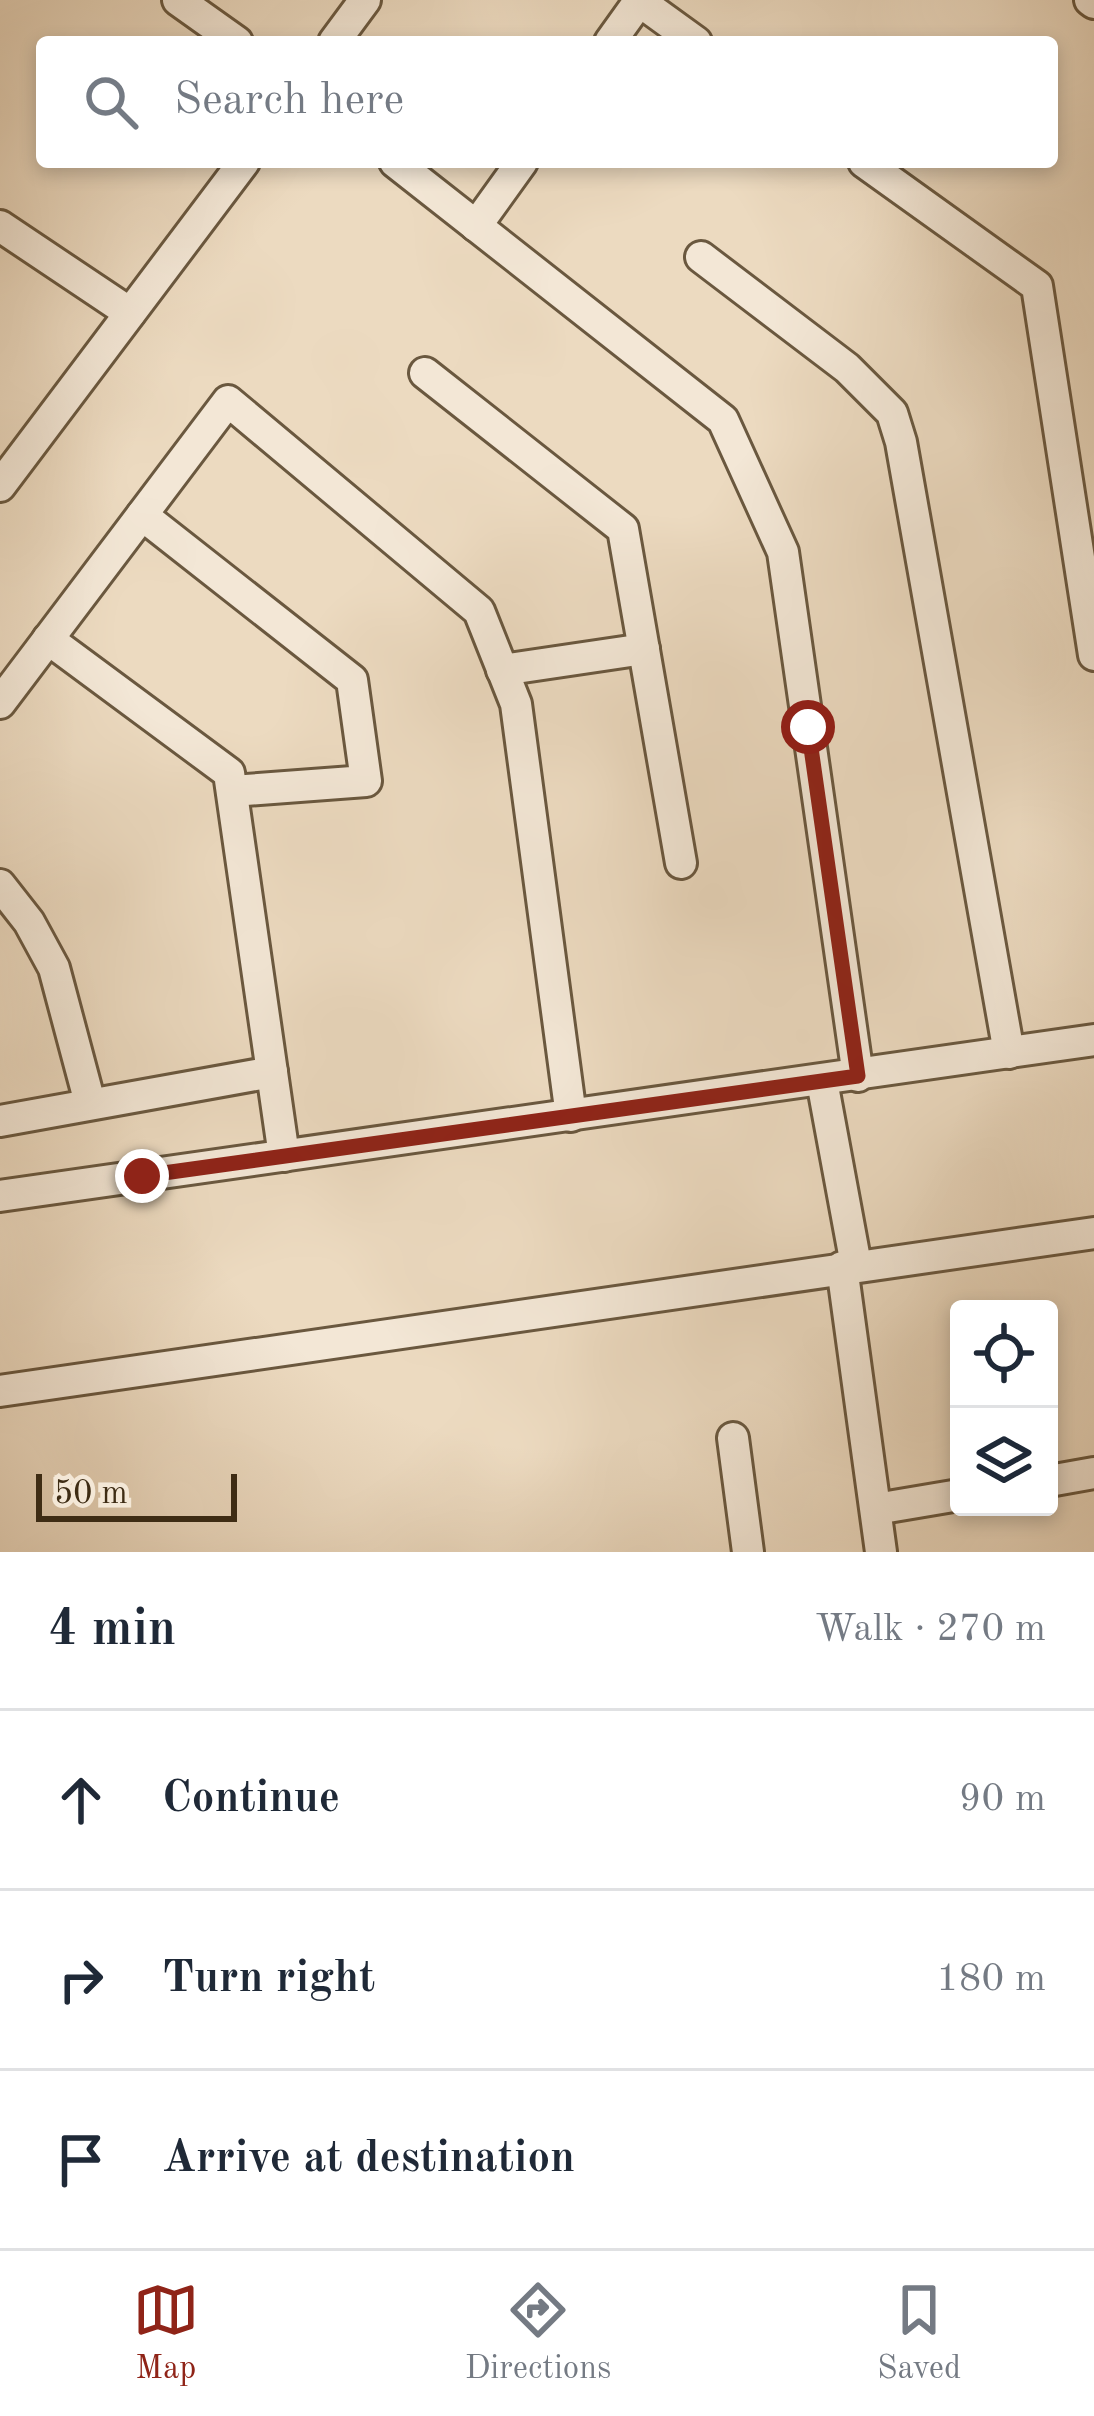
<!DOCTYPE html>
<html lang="en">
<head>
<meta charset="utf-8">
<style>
  body { margin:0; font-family:"Old Standard TT",serif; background:#f2f2f3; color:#1f2937 }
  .controls { position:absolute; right:36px; bottom:36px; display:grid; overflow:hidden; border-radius:12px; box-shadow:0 6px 18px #0003 }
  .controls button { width:108px; height:108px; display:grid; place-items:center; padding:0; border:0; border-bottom:3px solid #e0e1e3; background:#fff; color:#1f2937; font:60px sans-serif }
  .scale { position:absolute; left:36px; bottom:30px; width:201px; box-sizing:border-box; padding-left:12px; border:6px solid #3e2c14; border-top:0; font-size:33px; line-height:42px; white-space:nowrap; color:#3e2c14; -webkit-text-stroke:9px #f3e7d6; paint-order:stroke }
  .stop { position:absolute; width:36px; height:36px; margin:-27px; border:9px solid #8f2418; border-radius:50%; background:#fff }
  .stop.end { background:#8f2418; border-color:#fff; box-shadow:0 3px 12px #0008 }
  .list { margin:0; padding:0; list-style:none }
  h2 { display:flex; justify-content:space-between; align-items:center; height:156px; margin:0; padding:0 48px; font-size:51px }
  h2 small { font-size:39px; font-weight:400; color:#747a83 }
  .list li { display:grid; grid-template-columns:78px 1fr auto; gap:36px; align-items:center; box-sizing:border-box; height:180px; padding:0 48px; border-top:3px solid #e0e1e3 }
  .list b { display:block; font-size:45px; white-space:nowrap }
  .list em { font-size:39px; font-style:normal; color:#747a83 }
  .icon { flex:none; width:66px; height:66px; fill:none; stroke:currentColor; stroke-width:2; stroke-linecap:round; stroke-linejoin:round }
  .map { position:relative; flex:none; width:1094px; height:1552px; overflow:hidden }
  .search { position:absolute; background:#fff; box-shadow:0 6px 18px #0003; left:36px; right:36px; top:36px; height:132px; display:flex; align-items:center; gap:30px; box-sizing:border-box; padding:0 42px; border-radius:12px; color:#747a83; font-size:45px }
  .sheet { height:696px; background:#fff }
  nav { display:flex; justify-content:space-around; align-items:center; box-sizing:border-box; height:168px; border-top:3px solid #e0e1e3; background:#fff; font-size:33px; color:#747a83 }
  nav a { display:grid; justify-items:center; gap:6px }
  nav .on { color:#8f2418 }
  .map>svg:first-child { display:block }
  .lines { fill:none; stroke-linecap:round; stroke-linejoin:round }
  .minor-casing { stroke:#6a583f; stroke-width:36 }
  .minor { stroke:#f3e7d6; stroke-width:30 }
  .route { stroke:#8f2418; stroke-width:15 }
</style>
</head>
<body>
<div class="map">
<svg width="1094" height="1552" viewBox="0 0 1094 1552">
  <rect width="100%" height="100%" fill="#ecdac0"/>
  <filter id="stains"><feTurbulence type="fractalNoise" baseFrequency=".00167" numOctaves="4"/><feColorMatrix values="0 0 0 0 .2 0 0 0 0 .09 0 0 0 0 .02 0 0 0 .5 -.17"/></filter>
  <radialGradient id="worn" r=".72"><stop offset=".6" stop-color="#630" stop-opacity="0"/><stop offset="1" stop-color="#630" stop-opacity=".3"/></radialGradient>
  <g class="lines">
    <g class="minor-casing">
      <g id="minor">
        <polyline points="178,0 237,42"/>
        <polyline points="638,0 696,42"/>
        <polyline points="1090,0 1094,3"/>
        <polyline points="334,42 365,0"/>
        <polyline points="610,42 640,0"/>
        <polyline points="395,162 723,420 783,552 858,1076"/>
        <polyline points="864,162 1037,286 1094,655"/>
        <polyline points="0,226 130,313"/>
        <polyline points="476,226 522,162"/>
        <polyline points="701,257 847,368 892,413 901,442 1009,1053"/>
        <polyline points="425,373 623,529 681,863"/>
        <polyline points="0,486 244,162"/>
        <polyline points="142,515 352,680 366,781 232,791"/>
        <polyline points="48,639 229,773 284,1156"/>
        <polyline points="502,670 644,649"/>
        <polyline points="0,703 228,401 479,611 516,704 571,1116"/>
        <polyline points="0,885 29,922 54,968 90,1103"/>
        <polyline points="822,1081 856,1265"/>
        <polyline points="0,1121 272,1072"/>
        <polyline points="0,1196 1094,1040"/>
        <polyline points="842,1267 881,1552"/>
        <polyline points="0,1391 1094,1233"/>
        <polyline points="733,1438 748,1552"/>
        <polyline points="1049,1481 1094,1473"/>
        <polyline points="876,1509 959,1495"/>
      </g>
    </g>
    <use href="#minor" class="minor"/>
  </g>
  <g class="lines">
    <polyline class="route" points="142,1176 858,1076 808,727"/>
  </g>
  <rect width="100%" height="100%" filter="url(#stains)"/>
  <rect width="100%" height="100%" fill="url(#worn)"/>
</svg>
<div class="controls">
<button><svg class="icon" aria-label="locate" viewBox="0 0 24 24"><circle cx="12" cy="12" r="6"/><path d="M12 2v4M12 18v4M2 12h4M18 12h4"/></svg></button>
<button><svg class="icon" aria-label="layers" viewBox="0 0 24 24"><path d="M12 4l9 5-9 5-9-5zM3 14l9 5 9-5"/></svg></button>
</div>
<div class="scale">50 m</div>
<div class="stop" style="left:808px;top:727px"></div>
<div class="stop end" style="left:142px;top:1176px"></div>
<div class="search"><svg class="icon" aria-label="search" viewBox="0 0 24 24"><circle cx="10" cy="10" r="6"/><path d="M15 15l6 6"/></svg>Search here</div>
</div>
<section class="sheet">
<h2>4 min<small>Walk · 270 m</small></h2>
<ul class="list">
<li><svg class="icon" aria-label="ahead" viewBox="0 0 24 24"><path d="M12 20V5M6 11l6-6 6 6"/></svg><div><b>Continue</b></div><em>90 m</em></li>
<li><svg class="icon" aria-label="right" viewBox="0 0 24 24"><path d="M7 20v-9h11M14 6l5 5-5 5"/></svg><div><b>Turn right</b></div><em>180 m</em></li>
<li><svg class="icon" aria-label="arrive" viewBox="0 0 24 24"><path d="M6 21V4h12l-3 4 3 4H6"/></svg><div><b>Arrive at destination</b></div></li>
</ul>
</section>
<nav>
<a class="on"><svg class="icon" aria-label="map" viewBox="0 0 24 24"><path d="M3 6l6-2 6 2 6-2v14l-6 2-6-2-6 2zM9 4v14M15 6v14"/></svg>Map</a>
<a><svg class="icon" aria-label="directions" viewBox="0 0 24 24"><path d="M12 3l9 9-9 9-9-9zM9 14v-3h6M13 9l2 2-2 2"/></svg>Directions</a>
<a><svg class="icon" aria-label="saved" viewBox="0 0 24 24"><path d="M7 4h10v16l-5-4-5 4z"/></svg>Saved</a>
</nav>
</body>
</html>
